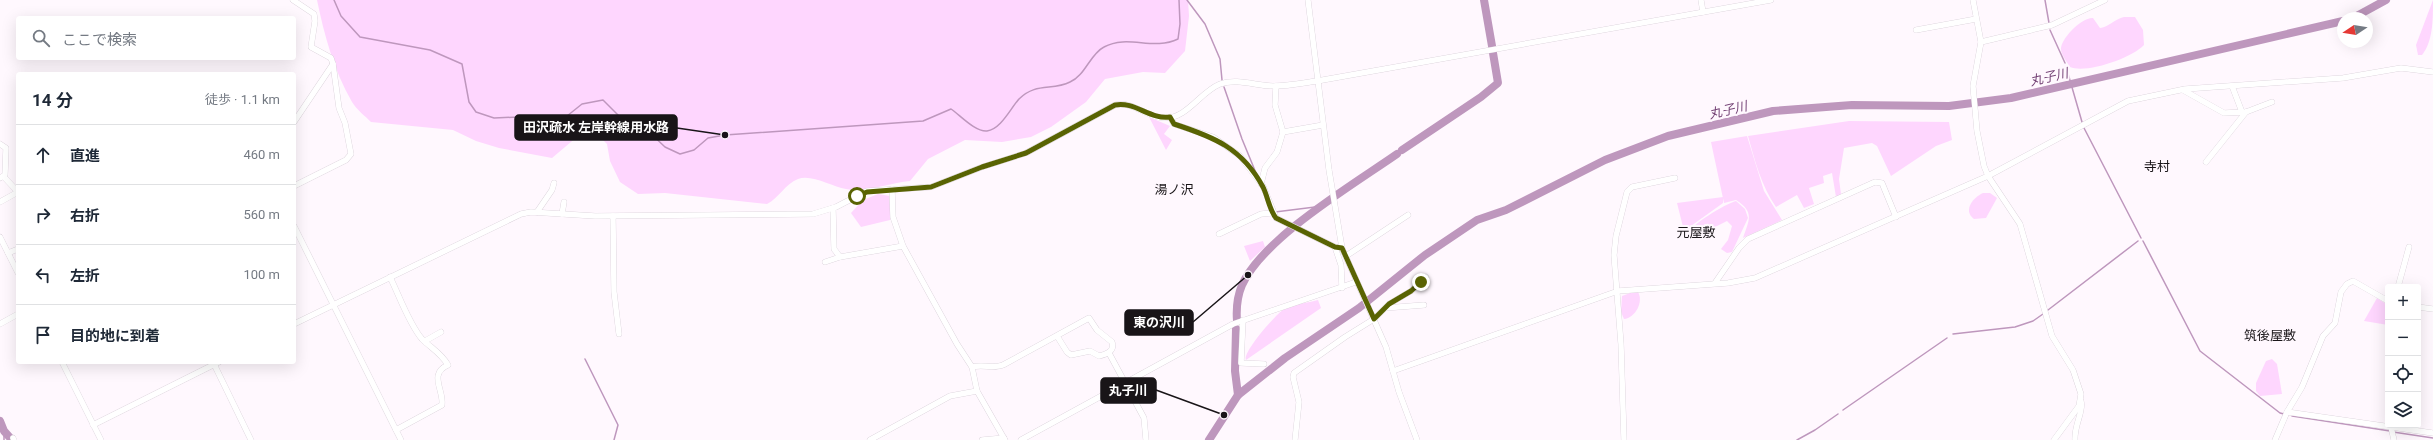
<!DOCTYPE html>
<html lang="ja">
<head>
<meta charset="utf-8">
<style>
  body { margin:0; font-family:Roboto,"Noto Sans JP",sans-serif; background:#f2f2f3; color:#1f2937 }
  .controls { position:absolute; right:12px; bottom:12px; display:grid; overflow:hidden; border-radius:4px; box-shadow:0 4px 16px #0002 }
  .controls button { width:36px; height:36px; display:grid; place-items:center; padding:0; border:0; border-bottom:1px solid #e0e1e3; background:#fff; color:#1f2937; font:20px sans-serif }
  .compass { position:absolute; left:2337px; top:12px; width:36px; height:36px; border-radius:50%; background:#fff; box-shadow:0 4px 16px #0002; rotate:258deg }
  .stop { position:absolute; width:12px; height:12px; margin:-9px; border:3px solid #596303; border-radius:50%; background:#fff }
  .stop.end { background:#596303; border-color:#fff; box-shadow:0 1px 4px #0008 }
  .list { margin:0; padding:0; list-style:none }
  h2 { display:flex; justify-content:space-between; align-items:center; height:52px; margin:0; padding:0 16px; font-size:17px }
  h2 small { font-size:13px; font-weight:400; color:#747a83 }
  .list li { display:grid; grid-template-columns:26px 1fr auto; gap:12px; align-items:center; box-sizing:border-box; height:60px; padding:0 16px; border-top:1px solid #e0e1e3 }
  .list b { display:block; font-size:15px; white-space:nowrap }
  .list em { font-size:13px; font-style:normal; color:#747a83 }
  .icon { flex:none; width:22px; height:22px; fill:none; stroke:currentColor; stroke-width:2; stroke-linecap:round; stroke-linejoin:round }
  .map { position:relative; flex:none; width:2433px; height:440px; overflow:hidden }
  .search { position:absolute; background:#fff; box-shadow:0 4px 16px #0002; left:16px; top:16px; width:280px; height:44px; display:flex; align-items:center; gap:10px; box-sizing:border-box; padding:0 14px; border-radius:4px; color:#747a83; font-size:15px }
  .panel { position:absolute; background:#fff; box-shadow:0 4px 16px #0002; left:16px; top:72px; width:280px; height:292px; border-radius:4px }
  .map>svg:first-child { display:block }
  .green { fill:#fed6fe }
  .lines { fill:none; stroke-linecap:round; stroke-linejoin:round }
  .stream { stroke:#be97bd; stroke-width:1.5 }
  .river { stroke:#be97bd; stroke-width:8 }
  .minor-casing { stroke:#d1c7d1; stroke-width:6 }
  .minor { stroke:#fff; stroke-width:5.5 }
  .route { stroke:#596303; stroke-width:5 }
  .labels { text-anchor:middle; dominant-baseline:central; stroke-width:4; stroke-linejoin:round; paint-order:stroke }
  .water-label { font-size:13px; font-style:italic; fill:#744275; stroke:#fff8fe }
  .neighbourhood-label { font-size:13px; fill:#191518; stroke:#fff8fe }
  .leader { fill:none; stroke:#191518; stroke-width:1.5 }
  .callout-dot { fill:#191518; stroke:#fff8fe; stroke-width:1.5 }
  .callout { fill:#191518; stroke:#191518; stroke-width:1.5 }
  .callout-label { font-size:13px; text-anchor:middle; font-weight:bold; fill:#fff }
</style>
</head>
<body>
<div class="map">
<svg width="2433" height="440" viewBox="0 0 2433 440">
  <rect width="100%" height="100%" fill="#fff8fe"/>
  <g class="green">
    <path d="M317,0H1188L1189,16L1185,51L1165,73L1143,72L1105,79L1086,102L1051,127L1031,137L1002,142L965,140L928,159L910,181C890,183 865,193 846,189C832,187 812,174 798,179C785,184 779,198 767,204L665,193L638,194L620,182L610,161L607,144L595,132L584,131L552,158L499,148L476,141L453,130L371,122C365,116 356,109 352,102C334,71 324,34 317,0Z"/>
    <path d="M2433,0C2433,20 2433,41 2422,55H2418L2416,45Z"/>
    <path d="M2124,17H2135L2143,30L2144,45C2132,58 2086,74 2070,67C2067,62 2062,56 2061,50C2060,39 2082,17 2093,18L2100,28C2107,28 2115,19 2124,17Z"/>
    <polygon points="1149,117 1170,126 1164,134 1172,140 1166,150"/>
    <path d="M1849,121L1949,122L1952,140L1936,146L1891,176L1877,146L1872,143L1844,148L1839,179L1841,194L1836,197L1832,173L1823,176L1824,183L1809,188L1814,204L1804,208L1797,195L1776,207C1761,185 1755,161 1748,136Z"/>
    <path d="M1747,136L1764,191L1782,220L1743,238C1749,220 1755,212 1736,200L1724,203L1711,142Z"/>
    <path d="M1983,193H1990L1997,198L1986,218L1974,219C1962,210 1974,197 1983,193Z"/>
    <polygon points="878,194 890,196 895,210 890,220 861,227 851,213 863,200"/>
    <polygon points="1723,197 1723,203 1684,231 1677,203"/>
    <path d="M1736,201L1745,209L1748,218L1732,252L1727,253L1721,249L1728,240L1732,226L1727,221L1693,238L1689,239L1687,236C1688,226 1725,204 1736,201Z"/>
    <polygon points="1263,241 1265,247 1250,261 1244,246"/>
    <path d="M1633,292H1638C1644,302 1635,318 1624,319L1621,312L1622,296Z"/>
    <polygon points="2377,298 2388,305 2388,325 2364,321"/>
    <path d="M1318,300L1321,308L1246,360C1242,353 1276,314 1284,309C1293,304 1308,303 1318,300Z"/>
    <polygon points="2272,359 2277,364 2282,394 2260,396 2256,391 2256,383 2266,361"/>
  </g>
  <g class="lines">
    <g class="stream">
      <path d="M334,0L341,16L360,37L430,50L462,64L469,102L476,112L494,118L519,117L543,123L562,120L582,104L603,100L628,125L644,127L665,147L680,154L694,150L708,138L725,135L923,121L951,109C960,115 975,132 987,131C1001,129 1010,109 1019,99C1036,82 1052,91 1070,82C1085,76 1090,54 1104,47C1128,34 1153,51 1178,39L1180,24L1179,0"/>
      <polyline points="1187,0 1205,24 1220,59 1222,80"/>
      <polyline points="2045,0 2049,23"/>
      <polyline points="2050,30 2065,63"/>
      <polyline points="2067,70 2082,122"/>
      <polyline points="1224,87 1242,139 1256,173"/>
      <polyline points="2084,128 2141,238"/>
      <polyline points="1275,212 1323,206"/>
      <polyline points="2143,241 2200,351 2280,413 2284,414"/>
      <polyline points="2048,310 2138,241"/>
      <polyline points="1953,334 2015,327 2033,321 2043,314"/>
      <polyline points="585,359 618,425 614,440"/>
      <polyline points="1843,410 1947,338"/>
      <polyline points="2292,416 2390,431"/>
      <polyline points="4,431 4,440"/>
      <polyline points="2393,432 2433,438"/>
      <polyline points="1797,440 1815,430 1838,414"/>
    </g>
    <g class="river">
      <polyline points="1484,0 1492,46"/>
      <polyline points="2353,18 2386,0"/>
      <polyline points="1402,150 1481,97 1498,83 1493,53"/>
      <path d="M1237,321C1236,308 1237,297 1242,285C1263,238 1354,184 1397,154"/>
      <polyline points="1236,329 1235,371 1238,395"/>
      <polyline points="0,421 4,431 12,440"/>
      <polyline points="1209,440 1238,395 1285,358 1359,308 1425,255 1477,220 1506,210 1605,160 1668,136 1773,111 1852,105 1949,106 2011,98 2343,21"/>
    </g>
    <g class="minor-casing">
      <g id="minor">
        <polyline points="293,0 314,14 315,21 311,47 331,58 333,64 339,108 345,123 351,154 346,160 294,186"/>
        <polyline points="1308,0 1329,170 1342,248 1386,347 1399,392 1417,440"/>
        <polyline points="1701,0 1703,12"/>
        <polyline points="1973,0 1981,42 1973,86 1977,131 1984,166 1988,176 2020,224 2052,336 2073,370 2081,394 2079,406 2054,440"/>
        <polyline points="1916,30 1976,19"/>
        <polyline points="1981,42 2052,25 2105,0"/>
        <polyline points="1276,86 1275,105 1283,132"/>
        <polyline points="2232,86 2242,112"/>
        <polyline points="2183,90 2224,113 2246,112 2272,102"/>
        <polyline points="1170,117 1174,124 1213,137 1240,156 1263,186 1276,218 1335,247 1342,248"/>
        <polyline points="294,122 333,64"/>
        <polyline points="0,144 6,148 5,175 0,178"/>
        <polyline points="2206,162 2246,112"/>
        <polyline points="4,177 18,192"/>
        <polyline points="1261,184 1265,168 1277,152 1283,132 1323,125"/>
        <polyline points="892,189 893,217 903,246 957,344 972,367 977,391 1005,440"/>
        <polyline points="0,202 18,192"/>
        <polyline points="833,208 834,249 840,257 903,246"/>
        <polyline points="537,212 552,190 554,183"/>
        <polyline points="562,214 564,202"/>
        <polyline points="613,216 614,292 619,334"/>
        <polyline points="294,226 401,440"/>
        <polyline points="1219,234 1261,214 1272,213"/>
        <polyline points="0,237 18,273"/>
        <polyline points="1335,247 1341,265 1342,288"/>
        <polyline points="8,253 18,249"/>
        <polyline points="1346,256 1408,215"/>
        <polyline points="825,262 840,257"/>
        <path d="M390,277C399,295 409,324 422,339C431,348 441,353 448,365C428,374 444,390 442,405L396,430"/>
        <polyline points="1715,283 1739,248 1748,239 1875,182 1882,183 1896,217"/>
        <polyline points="2398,287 2409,247"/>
        <polyline points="2418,307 2433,309"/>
        <polyline points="1385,308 1424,305"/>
        <polyline points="1243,320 1241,363 1264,364"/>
        <polyline points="0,324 18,314"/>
        <path d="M294,324L521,214L531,212L595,216L813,214L836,207L867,191L931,187L982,167L1026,153L1115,105C1134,101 1145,117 1164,118C1187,119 1200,92 1220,84C1237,78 1257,86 1274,86C1288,86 1303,83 1317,81L1771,0"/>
        <polyline points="425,341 441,332"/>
        <polyline points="1109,353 1144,418 1146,440"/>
        <polyline points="62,362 101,440"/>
        <polyline points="213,362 251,440"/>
        <path d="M972,367C983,364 993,369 1003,365L1089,318L1097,330L1112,342C1115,351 1107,354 1099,356L1090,351L1071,355L1067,352L1057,336"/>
        <polyline points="1393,371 1618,291 1728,283 1755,278 1988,176 2128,101 2185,89 2343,78 2401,68 2433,72"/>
        <polyline points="2287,412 2433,433"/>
        <polyline points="93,425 219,362"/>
        <polyline points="2391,427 2394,440"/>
        <polyline points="13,438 14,440"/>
        <polyline points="870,440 950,396 977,391"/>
        <polyline points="982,440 1004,438"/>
        <polyline points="1021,440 1233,324 1356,282"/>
        <polyline points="1295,440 1299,402 1293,377 1294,373 1345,337 1374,319 1389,304 1411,291 1426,277"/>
        <polyline points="1624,440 1621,344 1614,255 1616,236 1627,192 1632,187 1675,178"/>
        <path d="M2075,440C2074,425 2084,411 2081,401"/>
        <polyline points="2275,440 2287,412 2302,387 2323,336 2335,323 2341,292 2347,284 2353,281 2388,301"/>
      </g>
    </g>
    <use href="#minor" class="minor"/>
  </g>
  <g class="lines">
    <path class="route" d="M857,196L867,192L931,187L982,167L1026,153L1115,105C1135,101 1150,120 1170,117L1174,124C1214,137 1242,148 1263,187C1268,197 1269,209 1276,218L1335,247L1342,248L1374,319L1389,304L1411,291L1421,282"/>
  </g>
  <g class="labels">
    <g class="water-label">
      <text transform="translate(2049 77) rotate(-13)">丸子川</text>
      <text transform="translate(1728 110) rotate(-13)">丸子川</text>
    </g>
    <g class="neighbourhood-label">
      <text x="2157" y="166">寺村</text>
      <text x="1174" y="189">湯ノ沢</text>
      <text x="1696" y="232">元屋敷</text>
      <text x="2270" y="335">筑後屋敷</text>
    </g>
  </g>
  <path class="leader" d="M725 135L677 128M1248 275L1193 322M1224 415L1156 390"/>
  <g class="callout-dot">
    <circle cx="725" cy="135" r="4"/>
    <circle cx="1248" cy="275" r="4"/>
    <circle cx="1224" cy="415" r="4"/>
  </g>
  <g class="callout">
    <rect x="515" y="115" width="162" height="25" rx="4"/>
    <rect x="1125" y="310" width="68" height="25" rx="4"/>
    <rect x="1101" y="378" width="55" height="25" rx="4"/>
  </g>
  <g class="callout-label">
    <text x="596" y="132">田沢疏水 左岸幹線用水路</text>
    <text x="1159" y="327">東の沢川</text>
    <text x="1128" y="395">丸子川</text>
  </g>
</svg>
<div class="controls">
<button>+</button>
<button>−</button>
<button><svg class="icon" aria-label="locate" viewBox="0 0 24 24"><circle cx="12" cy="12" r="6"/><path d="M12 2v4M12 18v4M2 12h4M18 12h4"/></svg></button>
<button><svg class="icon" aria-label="layers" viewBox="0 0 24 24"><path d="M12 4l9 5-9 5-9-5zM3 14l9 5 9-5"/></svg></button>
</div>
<svg class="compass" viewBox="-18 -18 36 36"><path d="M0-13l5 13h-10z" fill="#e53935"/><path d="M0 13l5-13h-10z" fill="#747a83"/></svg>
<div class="stop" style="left:857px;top:196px"></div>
<div class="stop end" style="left:1421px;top:282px"></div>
<div class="search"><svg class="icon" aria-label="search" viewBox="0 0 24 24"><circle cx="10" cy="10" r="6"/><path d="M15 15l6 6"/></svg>ここで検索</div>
<section class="panel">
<h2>14 分<small>徒歩 · 1.1 km</small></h2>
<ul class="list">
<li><svg class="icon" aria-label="ahead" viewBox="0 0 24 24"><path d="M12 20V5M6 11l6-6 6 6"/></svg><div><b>直進</b></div><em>460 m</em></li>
<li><svg class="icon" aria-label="right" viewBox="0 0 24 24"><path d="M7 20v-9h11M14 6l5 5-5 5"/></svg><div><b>右折</b></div><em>560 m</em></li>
<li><svg class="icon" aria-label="left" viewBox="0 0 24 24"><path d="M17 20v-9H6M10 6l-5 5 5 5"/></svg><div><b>左折</b></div><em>100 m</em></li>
<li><svg class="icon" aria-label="arrive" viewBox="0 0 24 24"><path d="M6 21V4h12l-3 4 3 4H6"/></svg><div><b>目的地に到着</b></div></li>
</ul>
</section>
</div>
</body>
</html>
